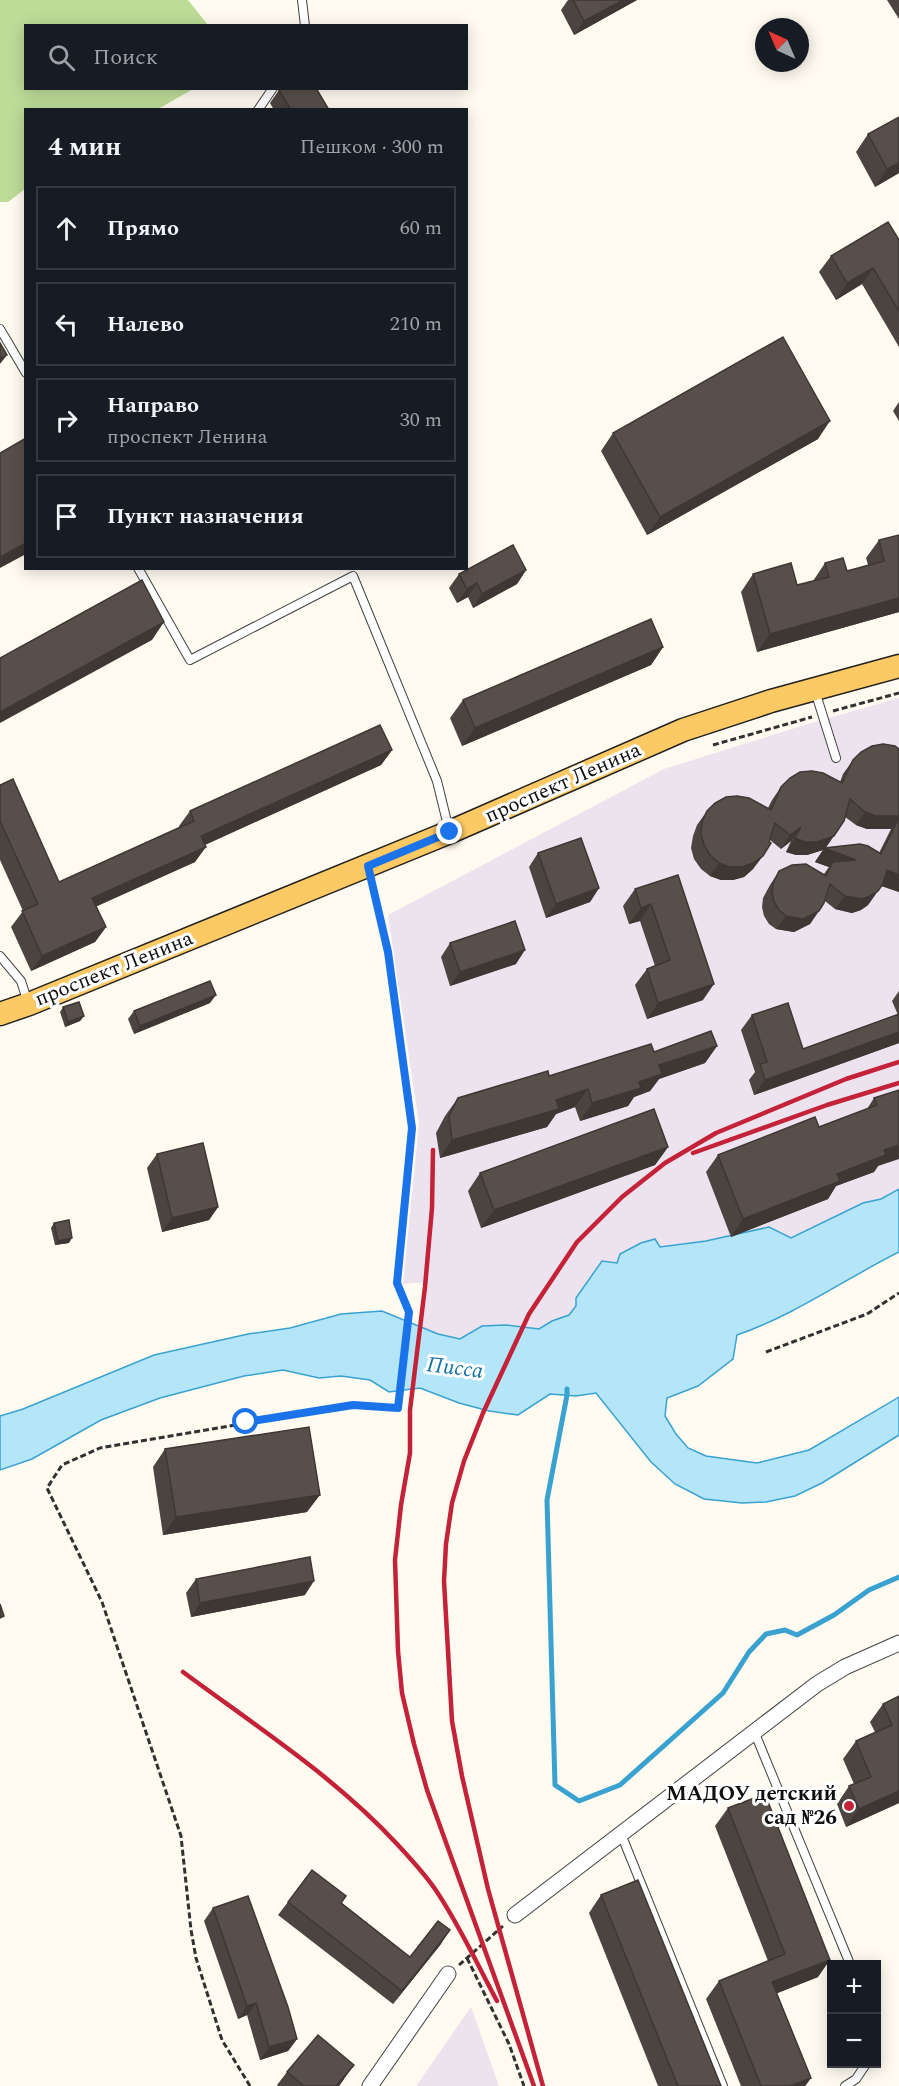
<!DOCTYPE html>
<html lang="ru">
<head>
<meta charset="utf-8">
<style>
  body { margin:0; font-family:Spectral,serif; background:#242831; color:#f1f3f6 }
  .controls { position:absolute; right:18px; bottom:18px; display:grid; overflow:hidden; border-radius:0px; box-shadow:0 3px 15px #0003 }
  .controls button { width:54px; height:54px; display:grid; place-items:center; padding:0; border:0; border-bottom:2px solid #363941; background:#171b24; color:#f1f3f6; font:30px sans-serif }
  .compass { position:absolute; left:755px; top:18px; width:54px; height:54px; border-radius:50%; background:#171b24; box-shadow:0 3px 15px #0003; rotate:316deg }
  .stop { position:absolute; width:18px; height:18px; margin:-14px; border:4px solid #1a73e8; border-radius:50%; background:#fff }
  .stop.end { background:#1a73e8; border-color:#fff; box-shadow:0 2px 6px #0008 }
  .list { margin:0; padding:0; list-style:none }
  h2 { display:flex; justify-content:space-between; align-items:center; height:78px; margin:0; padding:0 24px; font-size:26px }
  h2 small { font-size:20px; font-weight:400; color:#9ea1a6 }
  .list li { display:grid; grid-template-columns:39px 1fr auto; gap:18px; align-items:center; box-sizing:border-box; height:84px; margin:0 12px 12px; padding:0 12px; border:2px solid #363941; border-radius:0px }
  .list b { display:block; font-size:22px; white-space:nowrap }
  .list p { margin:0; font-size:20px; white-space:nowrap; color:#9ea1a6 }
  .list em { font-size:20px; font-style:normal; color:#9ea1a6 }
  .icon { flex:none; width:33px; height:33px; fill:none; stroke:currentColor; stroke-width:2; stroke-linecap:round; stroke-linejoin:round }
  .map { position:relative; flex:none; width:899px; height:2086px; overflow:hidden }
  .search { position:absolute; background:#171b24; box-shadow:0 3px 15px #0003; left:24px; top:24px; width:444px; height:66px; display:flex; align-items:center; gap:15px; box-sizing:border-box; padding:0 21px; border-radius:0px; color:#9ea1a6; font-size:22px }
  .panel { position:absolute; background:#171b24; box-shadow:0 3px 15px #0003; left:24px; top:108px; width:444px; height:462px; border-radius:0px }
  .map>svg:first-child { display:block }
  .industrial { fill:#ece3ee }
  .forest { fill:#bddc98 }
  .water { fill:#b4e5f8; stroke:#39a2d1; stroke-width:1.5 }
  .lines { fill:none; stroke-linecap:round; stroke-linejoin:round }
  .stream { stroke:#39a2d1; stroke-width:5 }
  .service-casing { stroke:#424242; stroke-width:10 }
  .minor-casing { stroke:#424242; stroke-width:17 }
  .primary-casing { stroke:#202020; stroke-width:25 }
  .path { stroke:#313131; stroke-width:3; stroke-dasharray:6 3; stroke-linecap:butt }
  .service { stroke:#fff; stroke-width:8 }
  .minor { stroke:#fff; stroke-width:15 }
  .primary { stroke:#fcc964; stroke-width:22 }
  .rail { stroke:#c42238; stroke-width:4.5 }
  .wall { fill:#4c4440; fill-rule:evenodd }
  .shaded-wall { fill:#3e3734 }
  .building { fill:#584f4b; stroke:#3e3734; stroke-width:1.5 }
  .route { stroke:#1a73e8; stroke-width:8 }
  .poi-dot { fill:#c42238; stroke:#fff; stroke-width:2 }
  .labels { text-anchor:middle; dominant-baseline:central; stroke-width:6; stroke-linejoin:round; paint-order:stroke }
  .street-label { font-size:21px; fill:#0f0f0f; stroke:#fff }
  .poi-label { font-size:21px; font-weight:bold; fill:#0f0f0f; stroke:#fff; text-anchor:end }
  .water-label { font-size:22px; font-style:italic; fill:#1473a5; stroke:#fff }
</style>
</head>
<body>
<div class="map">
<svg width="899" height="2086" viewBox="0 0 899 2086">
  <rect width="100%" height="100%" fill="#fffbf1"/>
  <g class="industrial">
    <polygon points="899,698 899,1189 881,1199 863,1203 791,1238 768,1227 706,1241 660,1247 655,1239 617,1263 602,1261 576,1298 576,1306 569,1315 552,1321 539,1329 506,1325 482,1326 460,1339 438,1334 422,1327 428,1282 403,1284 419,1124 388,915 664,769 811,723"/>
    <polygon points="471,2007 499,2086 416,2086"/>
  </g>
  <polygon class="forest" points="0,0 188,0 208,25 26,26 26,88 193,89 158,109 26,110 25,189 8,202 0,202"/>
  <path class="water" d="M899,1189V1252C845,1279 795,1315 737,1335L733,1359L698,1386L667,1398L665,1416L676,1434L688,1448L706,1456L757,1463L809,1450L899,1397V1435L822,1483L795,1496L766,1502L742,1503L704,1499L675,1484L651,1462L596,1393L576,1396L550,1394L518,1415L489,1411L459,1403L420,1388L389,1392L370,1380L341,1376L319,1378L283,1370L244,1376L160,1398L101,1420L32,1459L0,1470V1416L23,1409L154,1355L248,1334L290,1328L341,1314L382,1311L438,1334L460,1339L482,1326L506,1325L539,1329L552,1321L569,1315L576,1306V1298L602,1261L617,1263L620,1254L641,1243L655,1239L660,1247L706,1241L769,1227L791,1238L863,1203L881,1199Z"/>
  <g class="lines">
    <polyline class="stream" points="567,1389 567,1395 547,1500 555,1785 579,1801 620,1785 723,1693 749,1652 766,1634 785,1630 797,1635 834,1615 869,1590 899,1577"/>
    <g class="service-casing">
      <g id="service">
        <polyline points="302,0 305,26"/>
        <polyline points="258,110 273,88"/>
        <polyline points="0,329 26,373"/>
        <polyline points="138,568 190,660 353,576 437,781 449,830"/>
        <polyline points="815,691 836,758"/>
        <polyline points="0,956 21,981 28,1003"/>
        <polyline points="754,1731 850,1964"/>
        <polyline points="621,1834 723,2086"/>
        <polyline points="845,2086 856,2079 866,2064"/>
      </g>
    </g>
    <g class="minor-casing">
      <g id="minor">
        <polyline points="515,1915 817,1684 845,1667 899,1643"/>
        <polyline points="370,2086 448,1974"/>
      </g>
    </g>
    <g class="primary-casing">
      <polyline id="primary" points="0,1014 29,1004 450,832 683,730 771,701 899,666"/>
    </g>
    <g class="path">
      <polyline points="833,711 899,693"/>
      <polyline points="713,745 812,717"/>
      <polyline points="766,1352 867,1314 899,1293"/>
      <polyline points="467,1958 509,2044 524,2086"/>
      <polyline points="459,1965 503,1926"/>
      <polyline points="250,2086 222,2040 196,1958 191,1930 181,1836 102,1602 47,1488 62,1465 100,1448 353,1405 398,1408 409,1312 397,1283 412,1128 388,952 373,885"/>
    </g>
    <use href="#service" class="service"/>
    <use href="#minor" class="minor"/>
    <use href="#primary" class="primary"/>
    <g class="rail">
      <polyline points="433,1150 432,1208 425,1287 410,1410 410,1453 401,1505 395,1560 398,1651 402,1693 414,1744 427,1790 534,2086"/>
      <polyline points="693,1153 827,1105 899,1083"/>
      <path d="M183,1672C256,1726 335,1777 397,1844C410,1858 424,1873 435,1889C459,1924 477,1964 497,2001"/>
      <polyline points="543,2086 488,1889 462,1776 452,1721 444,1581 446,1544 452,1503 464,1461 483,1413 529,1314 577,1242 622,1197 665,1163 716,1133 846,1079 899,1062"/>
    </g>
  </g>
  <g class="wall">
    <polygon points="568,0 637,0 574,35 561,10"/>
    <polygon points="887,0 899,0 899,19"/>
    <polygon points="279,90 329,110 274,110 270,103"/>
    <polygon points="868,134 899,173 875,187 856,152"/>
    <polygon points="899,240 899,347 862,284 836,300 819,272 831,256"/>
    <polygon points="899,402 899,421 893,411"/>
    <polygon points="613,433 818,439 647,535 601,451"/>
    <polygon points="879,540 899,612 757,652 741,592 753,574 797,585 813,581 825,563 847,571 868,565 866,558"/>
    <polygon points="526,570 517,584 473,608 468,597 457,603 449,588 459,574"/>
    <polygon points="663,647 651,665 462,746 450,718 463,700"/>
    <path d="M899,749V892L881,886L868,905L861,910L852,913L835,909L825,901L810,924L794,932L776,929L769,924L764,916L762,907L763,898L770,885L779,871L824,874L829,867L815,862L823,850L807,855H796L786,852L791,841L781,849L770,840L753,869L744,877L733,880H721L710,876L701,869L694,859L691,848L693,836L697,825L707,811L768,808L772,800L781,787L840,782L843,774L853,760ZM845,817L856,825L867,829H891L879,853L825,848Z"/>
    <polygon points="392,750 381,765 205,845 195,862 96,906 106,927 95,942 31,971 11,927 23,911 0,860 0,785 59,882 180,828 179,826 190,811"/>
    <polygon points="538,853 599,888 590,902 546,918 529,867"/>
    <polygon points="678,875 703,1000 647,1019 635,985 647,969 655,966 640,921 629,924 623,906 635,889"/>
    <polygon points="450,943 516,964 450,986 441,957"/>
    <polygon points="899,991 899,1043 754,1095 749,1080 755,1072 741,1030 752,1015 803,1049 898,1015 892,1001"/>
    <polygon points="210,1003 134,1034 128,1019 134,1011"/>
    <polygon points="63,1007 84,1016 80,1021 65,1027 60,1012"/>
    <polygon points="717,1046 705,1063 659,1079 650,1091 634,1097 628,1106 580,1121 575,1107 556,1114 547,1127 440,1158 436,1133 445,1116 458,1098 549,1076"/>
    <polygon points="899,1090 878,1166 874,1172 836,1186 828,1199 731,1237 706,1172 718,1155 819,1127 867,1109 874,1098"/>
    <polygon points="668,1147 655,1165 481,1228 468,1191 480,1173"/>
    <polygon points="157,1154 218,1207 209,1220 162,1232 147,1168"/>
    <polygon points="54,1223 69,1243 55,1245 51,1228"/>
    <polygon points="165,1449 307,1512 163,1535 153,1467"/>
    <polygon points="196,1579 305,1595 191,1617 186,1593"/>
    <polygon points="899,1696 899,1803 846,1827 837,1804 849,1786 854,1784 843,1759 856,1741 875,1732 870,1722 883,1704"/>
    <polygon points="728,1808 818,1977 777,1993 811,2078 805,2086 741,2086 706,1999 719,1981 768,1961 715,1826"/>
    <polygon points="601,1895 721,2086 658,2086 589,1913"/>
    <polygon points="288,1902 342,1903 410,1957 441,1944 393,2004 278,1915"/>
    <polygon points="213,1908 297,2039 288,2051 260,2060 247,2015 238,2019 204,1921"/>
    <polygon points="287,2072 344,2079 339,2086 278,2086 277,2085"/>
  </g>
  <g class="shaded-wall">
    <polygon points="623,0 637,0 574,35 584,21"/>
    <polygon points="899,163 899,173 875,187 887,169"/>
    <polygon points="873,268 862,284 836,300 847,283"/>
    <polygon points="7,355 0,364 0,358"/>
    <polygon points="830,421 818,439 647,535 660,517"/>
    <polygon points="26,543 26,554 0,568 0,557"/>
    <polygon points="526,570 517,584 473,608 482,594"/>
    <polygon points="477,583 468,597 457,603 467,589"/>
    <polygon points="899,598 899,612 757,652 770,634"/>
    <polygon points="164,622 152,640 0,723 0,712"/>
    <polygon points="663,647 651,665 462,746 475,728"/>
    <polygon points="392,750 381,765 191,851 201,836"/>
    <polygon points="865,812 899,816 899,818 891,829 867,829 856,825"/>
    <polygon points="801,827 791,841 781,849 790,835"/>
    <polygon points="834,836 825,849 856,860 833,862 829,867 815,862 823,850 807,855 796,855 786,852 795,838"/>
    <polygon points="206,847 195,862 82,913 92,898"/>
    <polygon points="763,856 753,869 744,877 733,880 721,880 710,876 719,863"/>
    <polygon points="887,870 899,875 899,892 877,884"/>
    <polygon points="599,888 590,902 546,918 556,904"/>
    <polygon points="878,891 868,905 861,910 852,913 835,909 845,896"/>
    <polygon points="651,904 640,921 629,924 641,908"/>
    <polygon points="819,911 810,924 794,932 776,929 786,916"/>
    <polygon points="106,927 95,942 31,971 42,956"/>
    <polygon points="525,950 516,964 450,986 460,972"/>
    <polygon points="714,984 703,1000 647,1019 658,1003"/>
    <polygon points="216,995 210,1003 134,1034 140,1026"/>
    <polygon points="84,1016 80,1021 65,1027 68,1022"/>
    <polygon points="899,1032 899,1043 754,1095 765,1080"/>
    <polygon points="717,1046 705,1063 659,1079 650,1091 634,1097 628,1106 580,1121 592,1103 659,1065"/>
    <polygon points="588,1089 575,1107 556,1114 547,1127 440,1158 452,1140 556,1100"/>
    <polygon points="899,1145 899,1159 878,1166 874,1172 836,1186 828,1199 731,1237 743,1219 884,1150"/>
    <polygon points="668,1147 655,1165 481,1228 494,1210"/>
    <polygon points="218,1207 209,1220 162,1232 172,1218"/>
    <polygon points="72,1238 69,1243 55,1245 58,1241"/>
    <polygon points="320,1495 307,1512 163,1535 176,1517"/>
    <polygon points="314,1581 305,1595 191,1617 200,1603"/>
    <polygon points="899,1791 899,1803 846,1827 859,1809"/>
    <polygon points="450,1930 441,1944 393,2004 402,1991"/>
    <polygon points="830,1960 818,1977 760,2000 772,1982"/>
    <polygon points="256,2003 247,2015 238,2019 247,2006"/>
    <polygon points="297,2039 288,2051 260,2060 269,2047"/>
    <polygon points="354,2065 339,2086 336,2086"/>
    <polygon points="811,2078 805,2086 790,2086"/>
  </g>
  <g class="building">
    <polygon points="573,0 623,0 584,21"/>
    <polygon points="281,88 316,88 329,110 291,110 279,90"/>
    <polygon points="899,117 899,163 887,169 868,134"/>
    <polygon points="888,222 899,240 899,311 873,268 847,283 831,256"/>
    <polygon points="783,337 830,421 660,517 613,433"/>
    <polygon points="0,343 7,355 0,358"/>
    <polygon points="26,438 26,543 0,557 0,453"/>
    <polygon points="899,535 899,598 770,634 753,574 791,563 797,585 829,577 825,563 843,558 847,571 884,561 879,540"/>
    <polygon points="513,545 526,570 482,594 477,583 467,589 459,574"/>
    <polygon points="142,580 164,622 0,712 0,658"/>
    <polygon points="651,619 663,647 475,728 463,700"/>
    <polygon points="380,725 392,750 201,836 206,847 92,898 106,927 42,956 22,911 38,904 0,821 0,785 13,779 59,882 194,821 190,811"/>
    <polygon points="883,744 895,746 899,749 899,816 876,816 865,812 850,799 844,821 834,836 817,842 805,842 795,838 801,827 790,835 775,823 769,842 771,843 763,856 753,863 742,867 730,867 719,863 710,855 704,845 701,834 702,822 707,811 715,803 726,797 737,796 749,798 771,810 781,787 790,778 800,772 812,771 823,773 842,783 853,760 861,752 872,746"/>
    <polygon points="899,818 899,875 887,870 883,884 878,891 870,896 862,899 845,896 830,884 824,903 819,911 803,919 786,916 779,910 774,902 772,893 773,884 779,871 792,865 806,864 826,876 833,862 856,860 824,848 860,844 868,846 881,854"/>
    <polygon points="581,838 599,888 556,904 538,853"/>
    <polygon points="678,875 714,984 658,1003 647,969 670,960 651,904 641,908 635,889"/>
    <polygon points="515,921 525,950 460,972 450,943"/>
    <polygon points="210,981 216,995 140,1026 134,1011"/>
    <polygon points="79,1002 84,1016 68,1022 63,1007"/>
    <polygon points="788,1003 803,1049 899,1014 899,1032 765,1080 760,1064 767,1062 752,1015"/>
    <polygon points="711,1031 717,1046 659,1065 662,1074 639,1082 641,1088 592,1103 588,1089 556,1100 559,1109 452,1140 449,1116 458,1098 548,1071 549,1076 651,1044 654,1052"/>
    <polygon points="899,1090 899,1145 884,1150 886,1155 837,1174 840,1181 743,1219 718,1155 815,1117 819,1127 877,1105 874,1098"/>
    <polygon points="654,1109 668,1147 494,1210 480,1173"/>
    <polygon points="203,1143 218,1207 172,1218 157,1154"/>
    <polygon points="69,1220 72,1238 58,1241 54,1223"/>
    <polygon points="309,1427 320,1495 176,1517 165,1449"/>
    <polygon points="310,1557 314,1581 200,1603 196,1579"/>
    <polygon points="0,1604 4,1616 0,1618"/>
    <polygon points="899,1696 899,1791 859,1809 849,1786 871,1777 856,1741 892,1725 883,1704"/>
    <polygon points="765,1794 830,1960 772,1982 811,2078 790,2086 761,2086 719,1981 785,1954 728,1808"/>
    <polygon points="312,1870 346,1896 341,1903 410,1957 438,1921 450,1930 402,1991 288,1902"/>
    <polygon points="638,1880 721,2086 678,2086 601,1895"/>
    <polygon points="248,1896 288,2007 297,2039 269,2047 256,2003 247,2006 213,1908"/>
    <polygon points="318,2035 354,2065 336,2086 304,2086 287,2072"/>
  </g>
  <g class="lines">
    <polyline class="route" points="246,1422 353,1405 398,1408 409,1312 397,1283 412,1128 388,952 368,866 450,832"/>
  </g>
  <circle class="poi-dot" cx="849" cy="1806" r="6"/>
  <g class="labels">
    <g class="street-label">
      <text transform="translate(563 783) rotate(-24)">проспект Ленина</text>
      <text transform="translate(114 969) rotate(-22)">проспект Ленина</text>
    </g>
    <g class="poi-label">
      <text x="837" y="1794">МАДОУ детский<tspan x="837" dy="24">сад №26</tspan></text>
    </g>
    <g class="water-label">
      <text transform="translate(455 1368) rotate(7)">Писса</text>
    </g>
  </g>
</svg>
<div class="controls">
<button>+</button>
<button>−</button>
</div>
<svg class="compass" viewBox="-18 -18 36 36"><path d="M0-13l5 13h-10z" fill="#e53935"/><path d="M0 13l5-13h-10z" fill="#9ea1a6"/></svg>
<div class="stop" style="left:246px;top:1422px"></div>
<div class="stop end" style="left:450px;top:832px"></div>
<div class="search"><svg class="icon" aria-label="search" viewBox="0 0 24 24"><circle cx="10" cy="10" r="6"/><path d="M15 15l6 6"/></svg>Поиск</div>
<section class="panel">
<h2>4 мин<small>Пешком · 300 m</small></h2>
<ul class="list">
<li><svg class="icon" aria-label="ahead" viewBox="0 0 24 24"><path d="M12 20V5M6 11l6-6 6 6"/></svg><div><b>Прямо</b></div><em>60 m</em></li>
<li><svg class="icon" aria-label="left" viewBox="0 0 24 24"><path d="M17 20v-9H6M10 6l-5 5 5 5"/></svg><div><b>Налево</b></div><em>210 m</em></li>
<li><svg class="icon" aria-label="right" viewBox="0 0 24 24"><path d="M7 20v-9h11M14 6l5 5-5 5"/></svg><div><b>Направо</b><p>проспект Ленина</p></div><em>30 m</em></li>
<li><svg class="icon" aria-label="arrive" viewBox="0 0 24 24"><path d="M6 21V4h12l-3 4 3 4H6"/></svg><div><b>Пункт назначения</b></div></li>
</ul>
</section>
</div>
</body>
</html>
